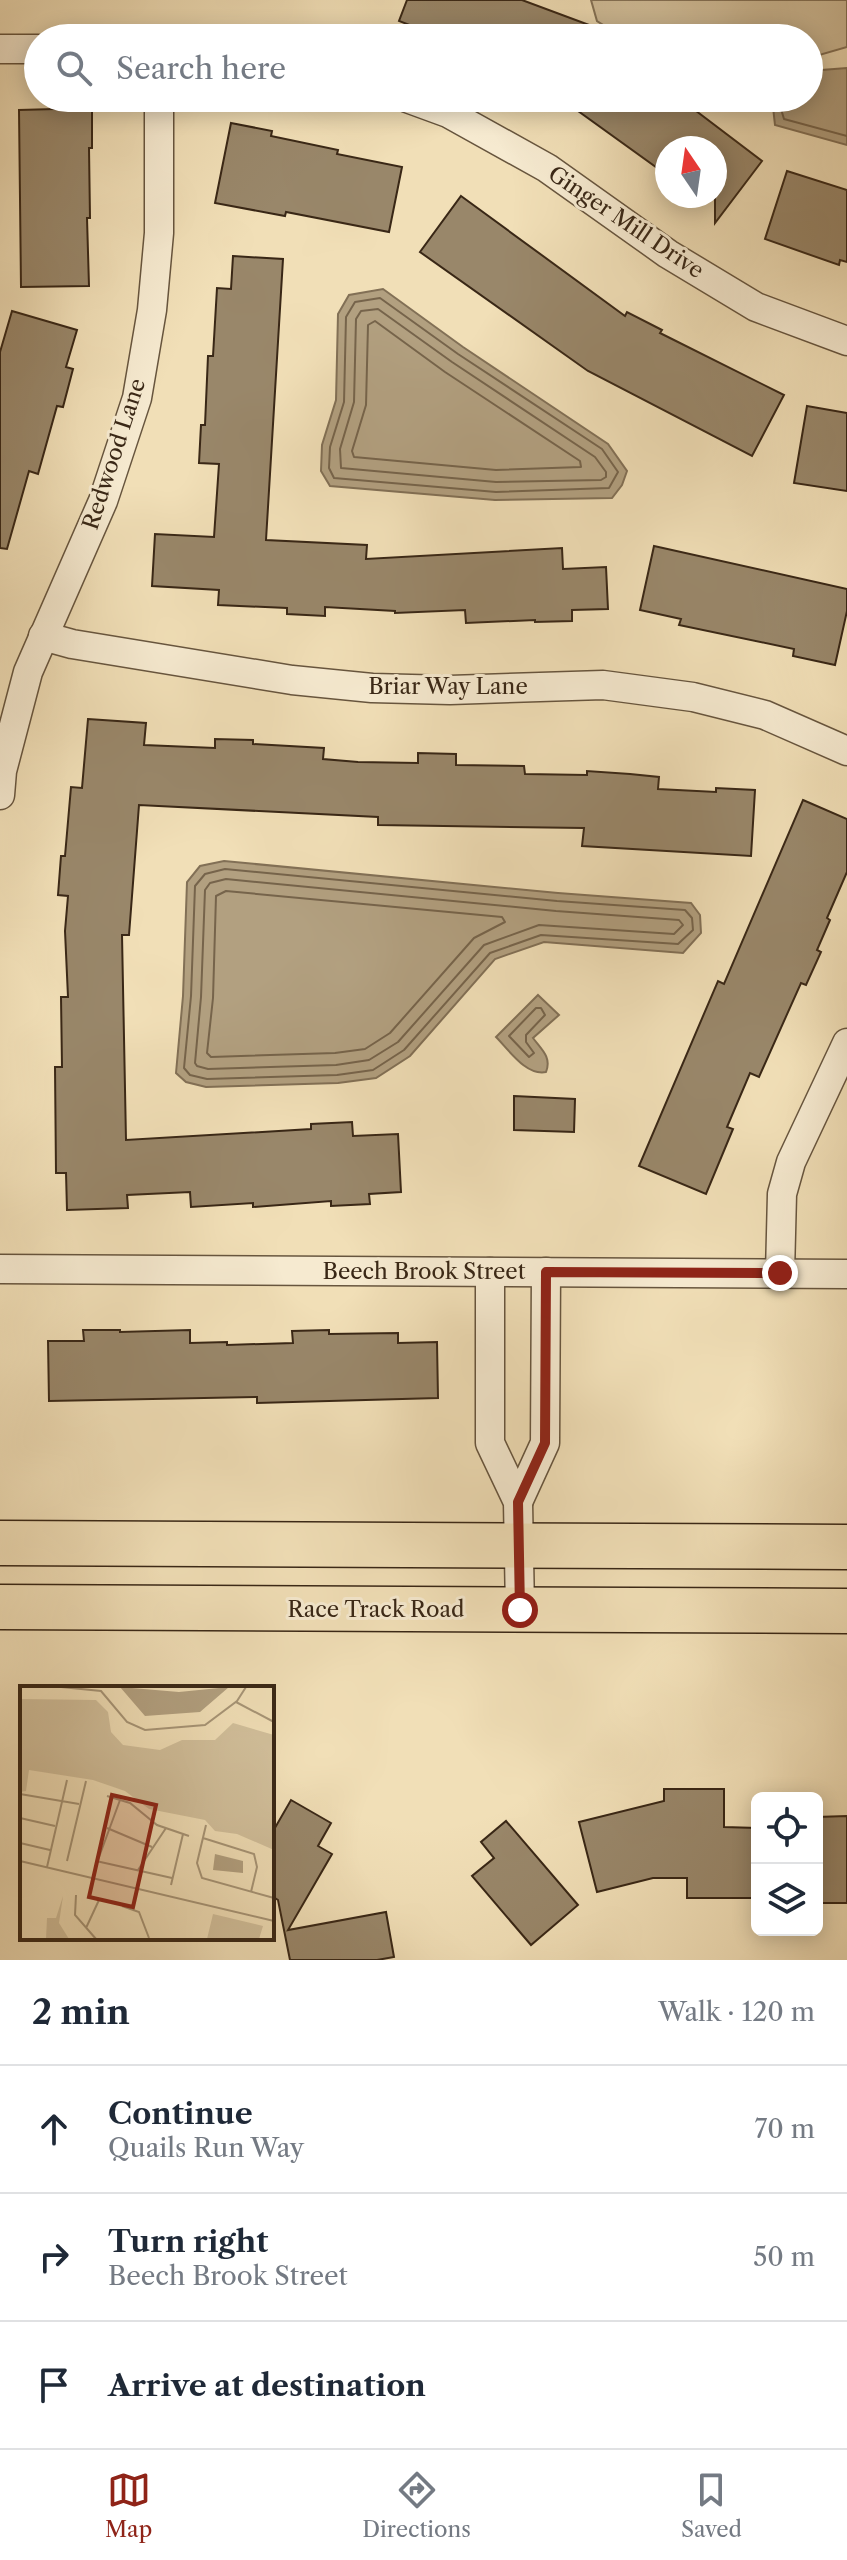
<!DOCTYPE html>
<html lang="en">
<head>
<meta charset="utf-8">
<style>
  body { margin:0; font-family:"Libre Caslon Text",serif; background:#f6f6f7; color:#1f2937 }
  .controls { position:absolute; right:24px; bottom:24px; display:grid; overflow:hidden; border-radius:12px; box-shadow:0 4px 20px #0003 }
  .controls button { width:72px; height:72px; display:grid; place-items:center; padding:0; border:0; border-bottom:2px solid #e0e1e3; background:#fff; color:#1f2937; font:40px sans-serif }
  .compass { position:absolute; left:655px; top:136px; width:72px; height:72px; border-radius:50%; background:#fff; box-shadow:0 4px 20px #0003; rotate:347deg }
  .stop { position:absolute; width:24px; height:24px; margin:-18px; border:6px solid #8f2418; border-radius:50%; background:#fff }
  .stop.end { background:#8f2418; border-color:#fff; box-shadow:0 2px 8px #0008 }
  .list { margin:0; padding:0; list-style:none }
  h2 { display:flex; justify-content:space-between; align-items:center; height:104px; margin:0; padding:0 32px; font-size:34px }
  h2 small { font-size:26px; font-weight:400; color:#747a83 }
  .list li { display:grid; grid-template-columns:52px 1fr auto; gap:24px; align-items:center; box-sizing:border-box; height:128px; padding:0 32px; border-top:2px solid #e0e1e3 }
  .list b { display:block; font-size:30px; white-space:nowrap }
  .list p { margin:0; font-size:26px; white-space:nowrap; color:#747a83 }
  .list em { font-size:26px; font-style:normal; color:#747a83 }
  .icon { flex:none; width:44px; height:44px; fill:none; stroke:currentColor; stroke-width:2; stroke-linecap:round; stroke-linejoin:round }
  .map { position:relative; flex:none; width:847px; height:1960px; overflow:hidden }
  .search { position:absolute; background:#fff; box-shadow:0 4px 20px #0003; left:24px; right:24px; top:24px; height:88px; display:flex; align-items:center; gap:20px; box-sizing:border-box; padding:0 28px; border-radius:44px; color:#747a83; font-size:30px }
  .sheet { height:488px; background:#fff }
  nav { display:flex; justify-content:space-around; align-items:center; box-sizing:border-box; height:112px; border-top:2px solid #e0e1e3; background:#fff; font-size:22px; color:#747a83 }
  nav a { display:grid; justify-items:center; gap:4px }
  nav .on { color:#8f2418 }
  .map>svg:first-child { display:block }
  .green { fill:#d2c09c; stroke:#867459; stroke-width:2 }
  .water { fill:#b2a080; stroke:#827056; stroke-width:2 }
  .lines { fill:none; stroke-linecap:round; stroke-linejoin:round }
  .shore { stroke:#76644b; stroke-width:2 }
  .building { fill:#99876a; stroke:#392716; stroke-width:2 }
  .street-casing { stroke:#67553e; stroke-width:31 }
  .primary-casing { stroke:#392716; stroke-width:47 }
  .street { stroke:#f6ead0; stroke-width:28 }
  .primary { stroke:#f1dfb7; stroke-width:44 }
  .route { stroke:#8f2418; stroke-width:10 }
  .labels { text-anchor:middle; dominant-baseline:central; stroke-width:6; stroke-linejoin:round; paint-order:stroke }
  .street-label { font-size:22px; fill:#392716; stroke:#f6ead0 }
  .inset-road { fill:none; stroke:#a79577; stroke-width:2 }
  .view { fill:#8f2418; fill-opacity:0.15; stroke:#8f2418; stroke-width:4 }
  .inset-edge { fill:none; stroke:#392716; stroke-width:4 }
</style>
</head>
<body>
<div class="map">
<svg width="847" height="1960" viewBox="0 0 847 1960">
  <rect width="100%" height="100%" fill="#f1dfb7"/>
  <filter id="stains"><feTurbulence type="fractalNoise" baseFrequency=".0025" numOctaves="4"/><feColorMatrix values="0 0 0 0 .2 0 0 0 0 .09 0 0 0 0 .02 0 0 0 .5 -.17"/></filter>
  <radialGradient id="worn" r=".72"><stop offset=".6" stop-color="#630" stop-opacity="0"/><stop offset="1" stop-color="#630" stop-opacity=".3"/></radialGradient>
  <polygon class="green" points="591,0 847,0 847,47 809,58 809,38 624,38 597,21"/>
  <g class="water">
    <polygon points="847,68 847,145 775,125 773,107 777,98 809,98 809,71"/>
    <polygon points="383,289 463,347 608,444 627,471 622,485 612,498 495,500 330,486 321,471 322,445 336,400 338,314 349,295"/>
    <polygon points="224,861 558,893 691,903 700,915 701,933 683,953 544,942 495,959 410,1056 376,1078 338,1083 206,1087 186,1082 176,1073 183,996 187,882 200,866"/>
    <path d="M538,995L559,1015L533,1038C541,1049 552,1057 546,1072C526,1076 509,1050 496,1037Z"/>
  </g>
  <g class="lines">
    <g class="shore">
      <polyline points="784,98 781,109 784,119 847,136"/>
      <polygon points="380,298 458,354 602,449 618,472 609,488 496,492 334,478 329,468 330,447 344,402 346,317 355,302"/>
      <polygon points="378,309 452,362 595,457 606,472 606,477 601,480 496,482 341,468 340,449 354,402 356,319 361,311"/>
      <polygon points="375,321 445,372 580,461 581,467 496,470 354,457 352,451 366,405 368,325"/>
      <polygon points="225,869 557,901 685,910 692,918 693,930 678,944 541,935 490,953 404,1050 373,1070 337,1075 207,1079 190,1075 184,1068 191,996 195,886 205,874"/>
      <polygon points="226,879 556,911 679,920 683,925 674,934 539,925 484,945 398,1042 369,1060 336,1065 208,1069 197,1066 195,1063 201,997 205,890 210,883"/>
      <polygon points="226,891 502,917 505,922 474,938 390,1033 365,1049 335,1053 211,1057 207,1053 213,998 216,896"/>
      <polygon points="536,1008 541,1008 545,1015 526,1035 526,1042 534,1053 529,1057 509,1036"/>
    </g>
  </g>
  <g class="building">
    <polygon points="407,0 522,0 616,35 616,38 443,38 399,21"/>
    <polygon points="560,98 679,98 762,161 715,223 715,148 667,148 667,175"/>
    <polygon points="92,108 92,148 89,148 90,218 87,218 89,286 21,287 19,110"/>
    <polygon points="231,123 272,131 271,136 338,150 337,154 402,167 389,232 286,212 285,216 215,203"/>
    <polygon points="787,171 847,190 847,262 840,260 839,265 765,239"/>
    <polygon points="461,196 625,316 627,312 662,330 660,333 784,395 752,456 588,371 420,252"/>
    <polygon points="233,256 283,259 266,540 367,545 366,559 562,548 563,569 606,567 608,609 572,610 572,621 535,622 535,620 466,623 465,610 395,613 395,611 325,607 325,616 287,614 287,608 218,605 219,590 152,586 155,534 214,537 219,464 199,463 201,425 205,425 208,356 213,356 217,288 231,289"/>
    <polygon points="12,311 77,330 66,367 73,369 63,407 57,406 38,474 29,471 7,549 0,548 0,352"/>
    <polygon points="807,406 847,413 847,491 794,483"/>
    <polygon points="654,546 847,589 847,611 835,665 793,656 794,649 679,625 681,619 640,610"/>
    <polygon points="88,719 146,723 144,745 215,748 215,739 253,740 253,744 324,748 323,759 358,762 418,763 418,753 456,754 456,765 524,766 525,774 587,775 587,771 630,774 659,777 658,789 716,792 716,788 755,790 751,856 582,846 584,828 378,825 378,817 139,805 129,935 122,935 126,1140 311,1129 311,1124 352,1122 353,1136 398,1134 401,1192 369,1194 370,1204 331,1206 331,1201 253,1207 253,1203 191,1207 190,1192 127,1195 128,1208 67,1210 66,1173 56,1173 55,1067 62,1067 61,997 68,997 65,931 68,896 58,895 61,856 65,856 71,787 82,788"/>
    <polygon points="803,800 847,819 847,872 827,918 830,920 817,950 821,952 806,985 801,983 759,1077 750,1073 727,1127 733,1129 706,1194 639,1166 718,981 724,984"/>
    <polygon points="514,1096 575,1099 574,1132 514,1130"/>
    <polygon points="83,1330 120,1330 120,1332 190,1330 190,1343 227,1342 227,1345 293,1343 292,1331 329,1330 329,1334 398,1333 398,1343 437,1342 438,1398 257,1403 257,1397 49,1401 48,1341 84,1341"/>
    <polygon points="664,1789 724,1789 724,1827 757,1828 757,1898 687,1898 687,1878 653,1878 597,1892 579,1822 664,1801"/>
    <polygon points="291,1800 331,1823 318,1846 332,1854 288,1930 386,1912 394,1957 377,1960 290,1960 278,1900 272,1896 272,1833"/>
    <polygon points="847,1816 847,1903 817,1903 817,1817"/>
    <polygon points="506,1821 578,1905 531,1945 472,1876 494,1858 481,1842"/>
  </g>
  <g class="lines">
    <g class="street-casing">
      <g id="street">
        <polyline points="0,49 38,49"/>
        <polyline points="407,98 448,113 547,168 668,254 756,307 847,341"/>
        <polyline points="43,636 72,644 292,680 372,688 450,690 603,685 693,697 765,715 847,751"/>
        <polyline points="0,795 2,771 28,672 103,501 137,398 152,310 159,233 159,98"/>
        <polyline points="0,1269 847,1274"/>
        <polyline points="490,1272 490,1443 518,1502 520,1610"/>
        <polyline points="780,1273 782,1194 791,1162 847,1043"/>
        <polyline points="518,1502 545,1443 546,1272"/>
      </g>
    </g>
    <g class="primary-casing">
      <g id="primary">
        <polyline points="0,1543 847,1547"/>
        <polyline points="0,1607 847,1611"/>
      </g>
    </g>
    <use href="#street" class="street"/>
    <use href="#primary" class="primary"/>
  </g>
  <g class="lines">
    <polyline class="route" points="520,1610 518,1502 545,1443 546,1272 780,1273"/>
  </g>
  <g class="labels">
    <g class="street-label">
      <text transform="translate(626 222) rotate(34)">Ginger Mill Drive</text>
      <text transform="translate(114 454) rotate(-72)">Redwood Lane</text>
      <text x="448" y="686">Briar Way Lane</text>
      <text x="424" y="1271">Beech Brook Street</text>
      <text x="376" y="1609">Race Track Road</text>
    </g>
  </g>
  <g transform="translate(20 1686)">
    <rect width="254" height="254" fill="#f1dfb7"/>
    <path d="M0,13L76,14L88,26L91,46L103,59L140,64L162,54H195L213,37L254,49V164L217,148L195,145L185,134L129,123L105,105L73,94L9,84L6,105L0,106ZM43,210L39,237L49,253H26L27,232H36ZM193,228L243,240L239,253H187Z" fill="#d2c09c"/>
    <path d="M100,1L159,6L209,1L180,26L125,30ZM195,168L223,175V187L193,184Z" fill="#b2a080"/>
    <path class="inset-road" d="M41,1L81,5L107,36L125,44L185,39L217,15L226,1M216,16L254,36M0,108L59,118M87,110L110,117L137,139L169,150M0,132L35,140M186,139L177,177L182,192L254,212M87,142L132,161M183,152L234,168L237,181L231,206M0,157L30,164M0,175L254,235M47,175L66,95M76,175L152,192M27,181L47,94M75,182L100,114M118,184L146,142M151,199L163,148M56,209L55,229L76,253M102,220L119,226L129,252M66,242L79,214M125,253H151"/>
    <path class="view" d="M92,109L136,119L113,221L69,211Z"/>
    <rect width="254" height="254" class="inset-edge"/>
  </g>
  <rect width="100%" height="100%" filter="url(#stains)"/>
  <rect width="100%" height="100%" fill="url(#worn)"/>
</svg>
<div class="controls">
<button><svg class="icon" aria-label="locate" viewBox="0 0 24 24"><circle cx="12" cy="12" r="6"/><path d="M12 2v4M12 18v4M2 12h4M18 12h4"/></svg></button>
<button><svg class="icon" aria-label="layers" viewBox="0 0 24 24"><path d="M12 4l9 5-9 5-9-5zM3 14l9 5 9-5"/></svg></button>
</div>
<svg class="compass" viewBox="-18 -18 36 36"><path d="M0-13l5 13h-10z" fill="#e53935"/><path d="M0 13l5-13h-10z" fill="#747a83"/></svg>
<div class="stop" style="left:520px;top:1610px"></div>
<div class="stop end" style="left:780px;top:1273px"></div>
<div class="search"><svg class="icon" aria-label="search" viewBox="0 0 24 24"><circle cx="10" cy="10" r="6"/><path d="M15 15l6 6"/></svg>Search here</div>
</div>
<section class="sheet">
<h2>2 min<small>Walk · 120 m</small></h2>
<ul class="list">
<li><svg class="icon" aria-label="ahead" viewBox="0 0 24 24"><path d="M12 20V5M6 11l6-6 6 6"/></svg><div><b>Continue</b><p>Quails Run Way</p></div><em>70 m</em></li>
<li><svg class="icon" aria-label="right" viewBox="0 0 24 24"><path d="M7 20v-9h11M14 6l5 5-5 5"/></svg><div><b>Turn right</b><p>Beech Brook Street</p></div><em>50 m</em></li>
<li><svg class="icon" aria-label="arrive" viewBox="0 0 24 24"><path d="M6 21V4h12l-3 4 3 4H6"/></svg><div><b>Arrive at destination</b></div></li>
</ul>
</section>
<nav>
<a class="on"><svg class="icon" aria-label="map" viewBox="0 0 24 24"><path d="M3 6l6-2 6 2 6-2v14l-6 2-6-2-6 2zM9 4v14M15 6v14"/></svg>Map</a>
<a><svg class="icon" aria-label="directions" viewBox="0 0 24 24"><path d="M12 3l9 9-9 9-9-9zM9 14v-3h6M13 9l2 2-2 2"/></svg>Directions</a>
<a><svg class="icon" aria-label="saved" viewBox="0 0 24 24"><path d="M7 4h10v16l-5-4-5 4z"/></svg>Saved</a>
</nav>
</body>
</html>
